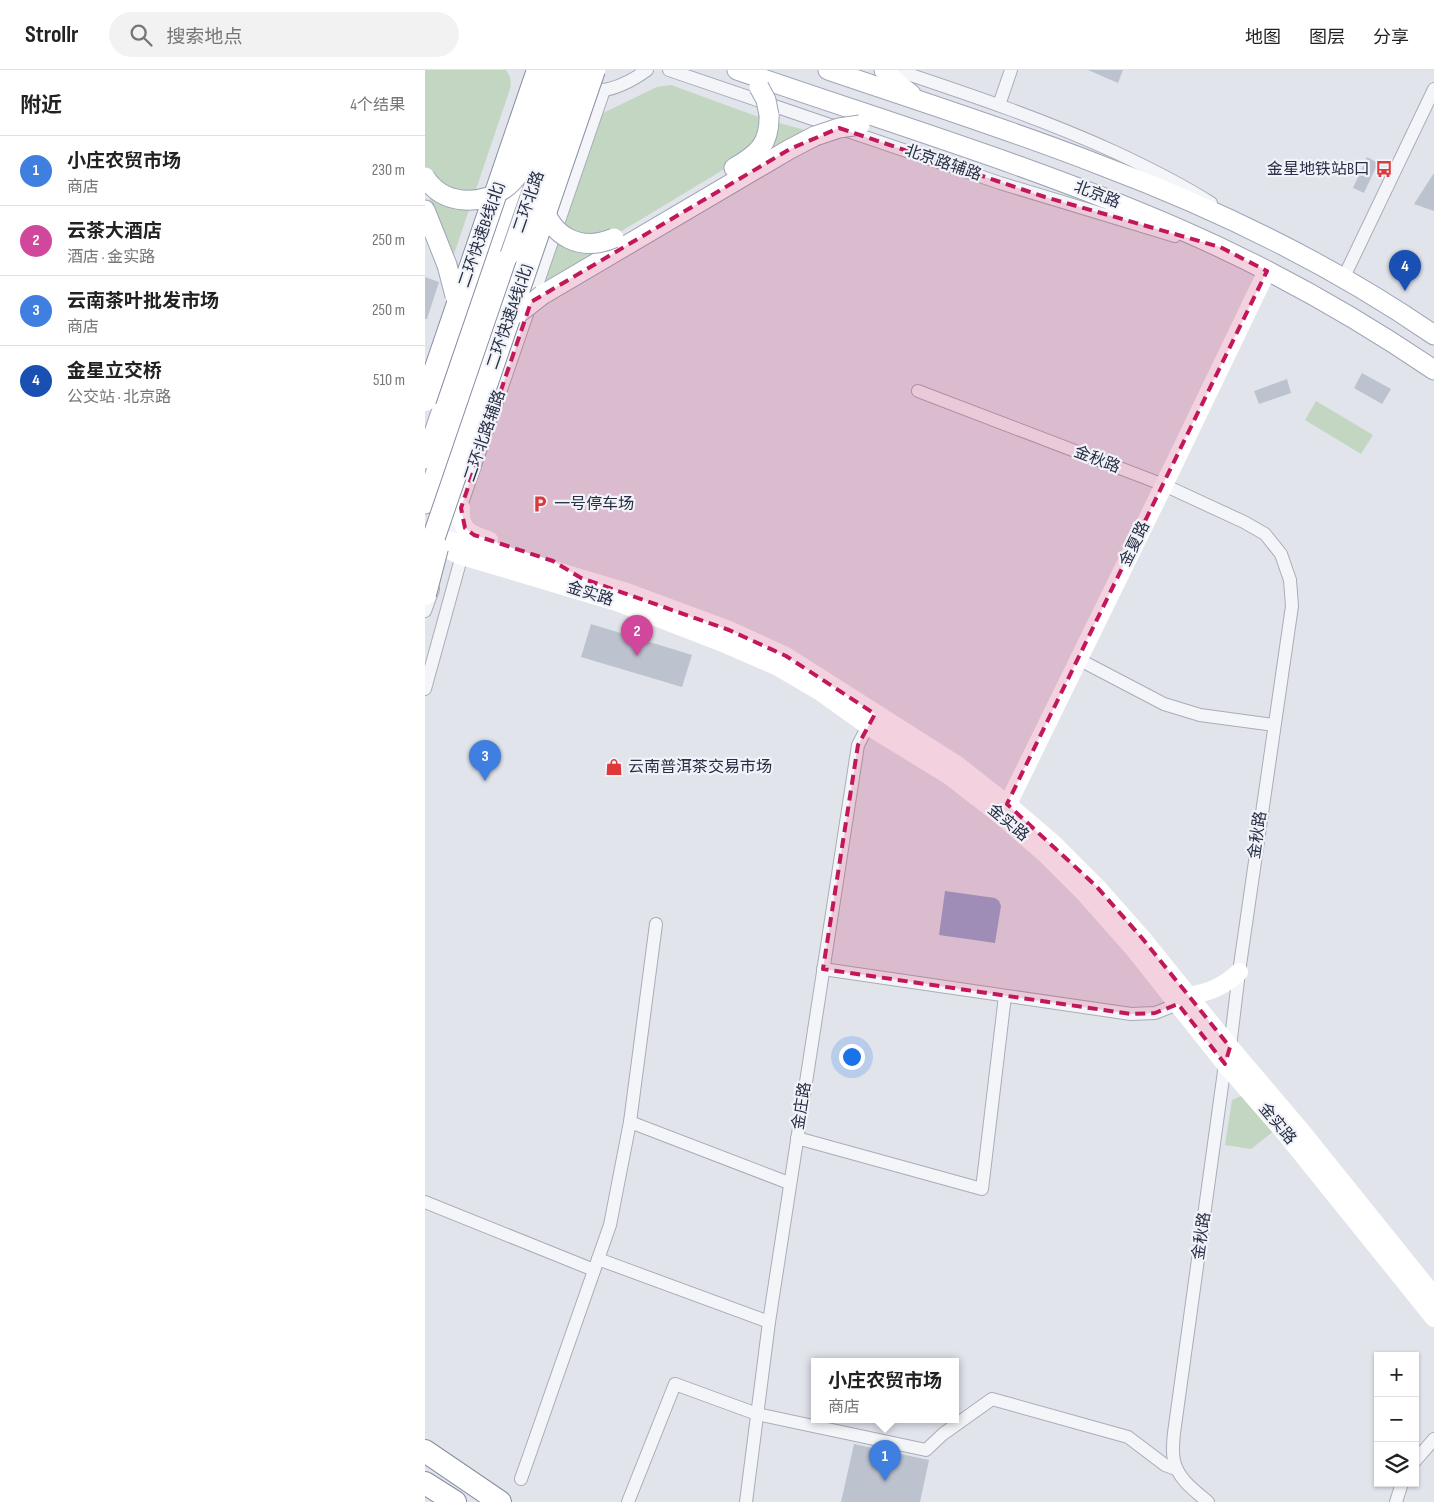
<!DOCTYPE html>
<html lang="zh">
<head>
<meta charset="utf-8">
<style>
  body { margin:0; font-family:"Sofia Sans Condensed","Noto Sans SC",sans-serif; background:#f2f2f2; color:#222 }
  .controls { position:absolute; right:15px; bottom:15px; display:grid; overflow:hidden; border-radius:0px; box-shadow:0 1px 4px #0004 }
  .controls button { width:45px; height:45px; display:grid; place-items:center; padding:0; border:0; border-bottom:1px solid #e0e0e0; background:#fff; color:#222; font:25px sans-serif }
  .you { position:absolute; left:426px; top:986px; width:18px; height:18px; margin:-12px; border:4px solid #fff; border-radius:50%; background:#1a73e8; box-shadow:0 0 0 8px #1a73e833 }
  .badge { display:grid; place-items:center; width:32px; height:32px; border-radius:50%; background:#0b8043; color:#fff; font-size:16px; font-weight:700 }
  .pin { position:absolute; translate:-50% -41px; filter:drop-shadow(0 1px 2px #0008) }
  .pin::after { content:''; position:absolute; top:26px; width:18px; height:15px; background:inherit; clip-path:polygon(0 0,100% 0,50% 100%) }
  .popup { position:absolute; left:386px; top:1288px; width:148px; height:65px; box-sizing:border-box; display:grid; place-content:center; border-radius:0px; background:#fff; filter:drop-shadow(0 1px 4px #0005); font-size:16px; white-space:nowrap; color:#767676 }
  .popup b { font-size:19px; color:#222 }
  .popup::after { content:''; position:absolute; left:50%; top:100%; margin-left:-10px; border:10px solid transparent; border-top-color:#fff }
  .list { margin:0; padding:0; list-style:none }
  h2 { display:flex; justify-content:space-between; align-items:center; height:65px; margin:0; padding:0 20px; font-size:21px }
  h2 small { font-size:16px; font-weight:400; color:#767676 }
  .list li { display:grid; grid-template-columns:32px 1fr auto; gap:15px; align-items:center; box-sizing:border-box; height:70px; padding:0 20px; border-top:1px solid #e0e0e0 }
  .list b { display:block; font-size:19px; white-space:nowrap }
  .list p { margin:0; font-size:16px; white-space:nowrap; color:#767676 }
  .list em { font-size:16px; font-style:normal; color:#767676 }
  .icon { flex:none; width:28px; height:28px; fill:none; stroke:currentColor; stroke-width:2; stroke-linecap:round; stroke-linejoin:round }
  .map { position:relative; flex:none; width:1009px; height:1432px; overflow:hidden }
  header { display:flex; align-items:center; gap:30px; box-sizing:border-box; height:70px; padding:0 25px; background:#fff; border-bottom:1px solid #e0e0e0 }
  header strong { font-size:24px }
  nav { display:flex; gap:28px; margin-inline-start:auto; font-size:18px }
  .search { width:350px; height:45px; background:#f2f2f2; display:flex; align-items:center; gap:12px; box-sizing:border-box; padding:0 18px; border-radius:28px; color:#767676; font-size:19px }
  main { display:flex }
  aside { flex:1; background:#fff }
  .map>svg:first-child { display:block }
  .green { fill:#c3d6c1 }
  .water { fill:#98abcf }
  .building { fill:#bdc2cf }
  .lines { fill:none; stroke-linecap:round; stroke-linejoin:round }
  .street-casing { stroke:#a9adb9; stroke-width:14 }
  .primary-casing { stroke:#9fa5b8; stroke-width:21 }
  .highway-casing { stroke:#868ea4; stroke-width:24 }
  .street { stroke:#f4f5f9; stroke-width:12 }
  .secondary { stroke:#fff; stroke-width:18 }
  .primary { stroke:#fff; stroke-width:19 }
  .highway { stroke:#fff; stroke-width:22 }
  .primary-bridge-casing { stroke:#9fa5b8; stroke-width:21; stroke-linecap:butt }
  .highway-bridge-casing { stroke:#868ea4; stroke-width:24; stroke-linecap:butt }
  .primary-bridge { stroke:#fff; stroke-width:19 }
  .highway-bridge { stroke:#fff; stroke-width:22 }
  .marked { fill:#c2185b; fill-opacity:0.2; stroke:#c2185b; stroke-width:4; stroke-dasharray:10 6; stroke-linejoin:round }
  .labels { text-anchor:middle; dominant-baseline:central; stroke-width:4.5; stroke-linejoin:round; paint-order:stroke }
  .street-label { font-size:16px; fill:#272e45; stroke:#f1f3f8 }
  .poi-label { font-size:16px; fill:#272e45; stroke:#f1f3f8; text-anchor:start }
</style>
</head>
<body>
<header>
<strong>Strollr</strong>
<div class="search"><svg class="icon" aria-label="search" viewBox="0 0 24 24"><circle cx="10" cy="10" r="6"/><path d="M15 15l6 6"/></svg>搜索地点</div>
<nav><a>地图</a><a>图层</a><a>分享</a></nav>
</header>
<main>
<aside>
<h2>附近<small>4个结果</small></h2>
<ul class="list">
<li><span class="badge" style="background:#3f7fe0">1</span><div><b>小庄农贸市场</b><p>商店</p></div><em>230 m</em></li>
<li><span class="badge" style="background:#d1479c">2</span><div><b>云茶大酒店</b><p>酒店 · 金实路</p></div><em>250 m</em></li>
<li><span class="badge" style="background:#3f7fe0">3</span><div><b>云南茶叶批发市场</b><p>商店</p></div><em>250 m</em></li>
<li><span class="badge" style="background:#1a4fb4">4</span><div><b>金星立交桥</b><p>公交站 · 北京路</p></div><em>510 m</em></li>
</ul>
</aside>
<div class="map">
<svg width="1009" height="1432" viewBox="0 0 1009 1432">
  <rect width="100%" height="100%" fill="#e1e4eb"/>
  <g class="green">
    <polygon points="0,0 81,0 85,7 86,16 28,187 0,117"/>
    <polygon points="246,15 339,49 380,60 346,82 321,86 185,168 173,185 117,215 176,44 232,17"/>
    <polygon points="891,331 948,365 936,384 880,350"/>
    <polygon points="821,1024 849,1061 826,1079 800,1075 807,1030"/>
  </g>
  <polygon class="water" points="520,821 570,828 574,831 576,836 570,873 514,865"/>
  <g class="building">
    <polygon points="663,0 698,0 693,13"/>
    <polygon points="942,87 953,93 939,123 928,118"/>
    <polygon points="1009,103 1009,141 989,134"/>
    <polygon points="0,207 14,212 2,249 0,249"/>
    <polygon points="937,303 966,319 957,334 929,318"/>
    <polygon points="862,309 866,323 834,334 829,321"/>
    <polygon points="166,554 267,585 257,617 156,587"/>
    <polygon points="429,1374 504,1390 495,1432 416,1432"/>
  </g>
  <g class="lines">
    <g class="street-casing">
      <g id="street">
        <polyline points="244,0 575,113 750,166"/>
        <path d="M471,0C546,25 620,50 692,83C724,98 756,114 786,133"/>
        <path d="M173,21C192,19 207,11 222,0"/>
        <polyline points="574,35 586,0"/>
        <polyline points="918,209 1009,19"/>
        <path d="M493,321L739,415L819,452L840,464L856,484L865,510L867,536L814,902L805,977L800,994L749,1363C748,1372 747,1382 749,1391C753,1409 770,1421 783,1432"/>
        <polyline points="22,477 179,20"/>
        <polyline points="0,541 8,519"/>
        <polyline points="653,589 739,634 775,645 849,655"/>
        <polyline points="0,619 37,485"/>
        <polyline points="398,899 706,944 730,943 753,934"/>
        <polyline points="205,1052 364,1113"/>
        <polyline points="372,1068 557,1119 580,926"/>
        <polyline points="0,1132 169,1200"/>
        <polyline points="173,1189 344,1252"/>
        <polyline points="990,1391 1009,1369"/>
        <polyline points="96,1409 185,1155 205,1052 231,854"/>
        <polyline points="203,1432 250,1314 332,1344 501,1380 518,1364 567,1329 703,1367 740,1395 751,1399"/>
        <polyline points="321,1432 344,1252 433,675 446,650"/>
        <polyline points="971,1432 977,1413"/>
      </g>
    </g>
    <g class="primary-casing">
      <g id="primary">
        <path d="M312,0C459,51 609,96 752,158C842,197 928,245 1009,300"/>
        <path d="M403,0C494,31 586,60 675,95C792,139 906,194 1009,265"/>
        <polyline points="459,0 473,14 486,24"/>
        <path d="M309,98C333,84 345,74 344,45"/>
        <polyline points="0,140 22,195"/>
        <polyline points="117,225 365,79 390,66"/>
        <polyline points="0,389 100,97"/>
        <polyline points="0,434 85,185"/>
      </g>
    </g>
    <g class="highway-casing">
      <g id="highway">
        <polyline points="0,1381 75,1432"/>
        <polyline points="0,1413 30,1432"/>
      </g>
    </g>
    <use href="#street" class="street"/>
    <g class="secondary">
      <path d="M36,438C34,460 45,464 64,470"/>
      <polyline points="1,469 34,485 192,532 298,573 353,597 394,621 443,656 523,705 576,746 619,783 661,825 708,878 800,994 860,1063 1009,1248"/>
      <polyline points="15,469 38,473 199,521 304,560 361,586 531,694 582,734 628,773 671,816 717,868 805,977 873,1057 1009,1226"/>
      <polyline points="578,744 739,415 842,201"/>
      <path d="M763,926C785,922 798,917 814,902"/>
    </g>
    <use href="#primary" class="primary"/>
    <use href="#highway" class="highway"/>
    <g class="primary-bridge-casing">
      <g id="primary-bridge">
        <polyline points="334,17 341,30 344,45"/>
        <polyline points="390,66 414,58 435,55"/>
        <path d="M0,107C17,135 54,136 79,119C88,113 94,104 100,96L133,0"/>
        <path d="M117,133C127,168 156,182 189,168"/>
        <polyline points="85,185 149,0"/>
        <polyline points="22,195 30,226"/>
        <polyline points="94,243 117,225"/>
      </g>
    </g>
    <g class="highway-bridge-casing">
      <g id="highway-bridge">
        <polyline points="0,330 113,0"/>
        <polyline points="0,493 169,0"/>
        <polyline points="0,524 12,478"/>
      </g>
    </g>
    <use href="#primary-bridge" class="primary-bridge"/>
    <use href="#highway-bridge" class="highway-bridge"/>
  </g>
  <path class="marked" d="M414,58L620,127L795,177L842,201L582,734L671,816L717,868L805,977L800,994L753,934L730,943L706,944L398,899L433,675L450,644L361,586L304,560L156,508L128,491L49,465L40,458L36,438L106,232L365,79Z"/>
  <defs>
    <g id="bus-bare" transform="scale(1.35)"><path d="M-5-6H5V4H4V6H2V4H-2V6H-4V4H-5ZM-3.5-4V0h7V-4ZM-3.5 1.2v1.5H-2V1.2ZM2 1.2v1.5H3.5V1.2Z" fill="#de383b" stroke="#f1f3f8" stroke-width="2.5" paint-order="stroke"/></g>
    <g id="parking-bare" transform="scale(1.35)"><path d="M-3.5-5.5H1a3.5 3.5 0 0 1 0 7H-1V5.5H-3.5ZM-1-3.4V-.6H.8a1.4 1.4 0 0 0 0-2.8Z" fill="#de383b" stroke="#f1f3f8" stroke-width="2.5" paint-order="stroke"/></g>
    <g id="shop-bare" transform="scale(1.35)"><path d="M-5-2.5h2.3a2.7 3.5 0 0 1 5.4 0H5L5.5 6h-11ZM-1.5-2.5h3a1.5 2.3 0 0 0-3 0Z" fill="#de383b" stroke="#f1f3f8" stroke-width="2.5" paint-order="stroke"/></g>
  </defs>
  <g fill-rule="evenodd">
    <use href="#bus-bare" x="959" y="99"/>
    <use href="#parking-bare" x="115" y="434"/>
    <use href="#shop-bare" x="189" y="697"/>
  </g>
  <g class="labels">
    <g class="street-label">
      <text transform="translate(518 93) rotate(19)">北京路辅路</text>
      <text transform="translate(672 125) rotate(21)">北京路</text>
      <text transform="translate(104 132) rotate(-71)">二环北路</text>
      <text transform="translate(57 165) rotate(-71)">二环快速B线(北)</text>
      <text transform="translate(85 247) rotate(-71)">二环快速A线(北)</text>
      <text transform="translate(60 366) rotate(-71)">二环北路辅路</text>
      <text transform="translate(672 390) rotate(21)">金秋路</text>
      <text transform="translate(710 474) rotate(-64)">金夏路</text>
      <text transform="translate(165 524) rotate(17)">金实路</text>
      <text transform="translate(583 753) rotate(40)">金实路</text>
      <text transform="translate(833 765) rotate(-82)">金秋路</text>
      <text transform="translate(377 1036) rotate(-81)">金庄路</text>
      <text transform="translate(852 1054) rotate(50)">金实路</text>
      <text transform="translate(777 1166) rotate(-82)">金秋路</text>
    </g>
    <g class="poi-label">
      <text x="945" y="99" text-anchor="end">金星地铁站B口</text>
      <text x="129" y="434">一号停车场</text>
      <text x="203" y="697">云南普洱茶交易市场</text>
    </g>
  </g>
</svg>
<div class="controls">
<button>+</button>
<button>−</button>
<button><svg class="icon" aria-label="layers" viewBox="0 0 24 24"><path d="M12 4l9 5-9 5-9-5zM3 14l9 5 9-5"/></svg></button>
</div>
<div class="you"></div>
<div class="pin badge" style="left:460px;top:1411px;background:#3f7fe0">1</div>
<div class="popup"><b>小庄农贸市场</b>商店</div>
<div class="pin badge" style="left:212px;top:586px;background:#d1479c">2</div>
<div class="pin badge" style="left:60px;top:711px;background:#3f7fe0">3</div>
<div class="pin badge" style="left:980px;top:221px;background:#1a4fb4">4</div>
</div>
</main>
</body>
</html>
